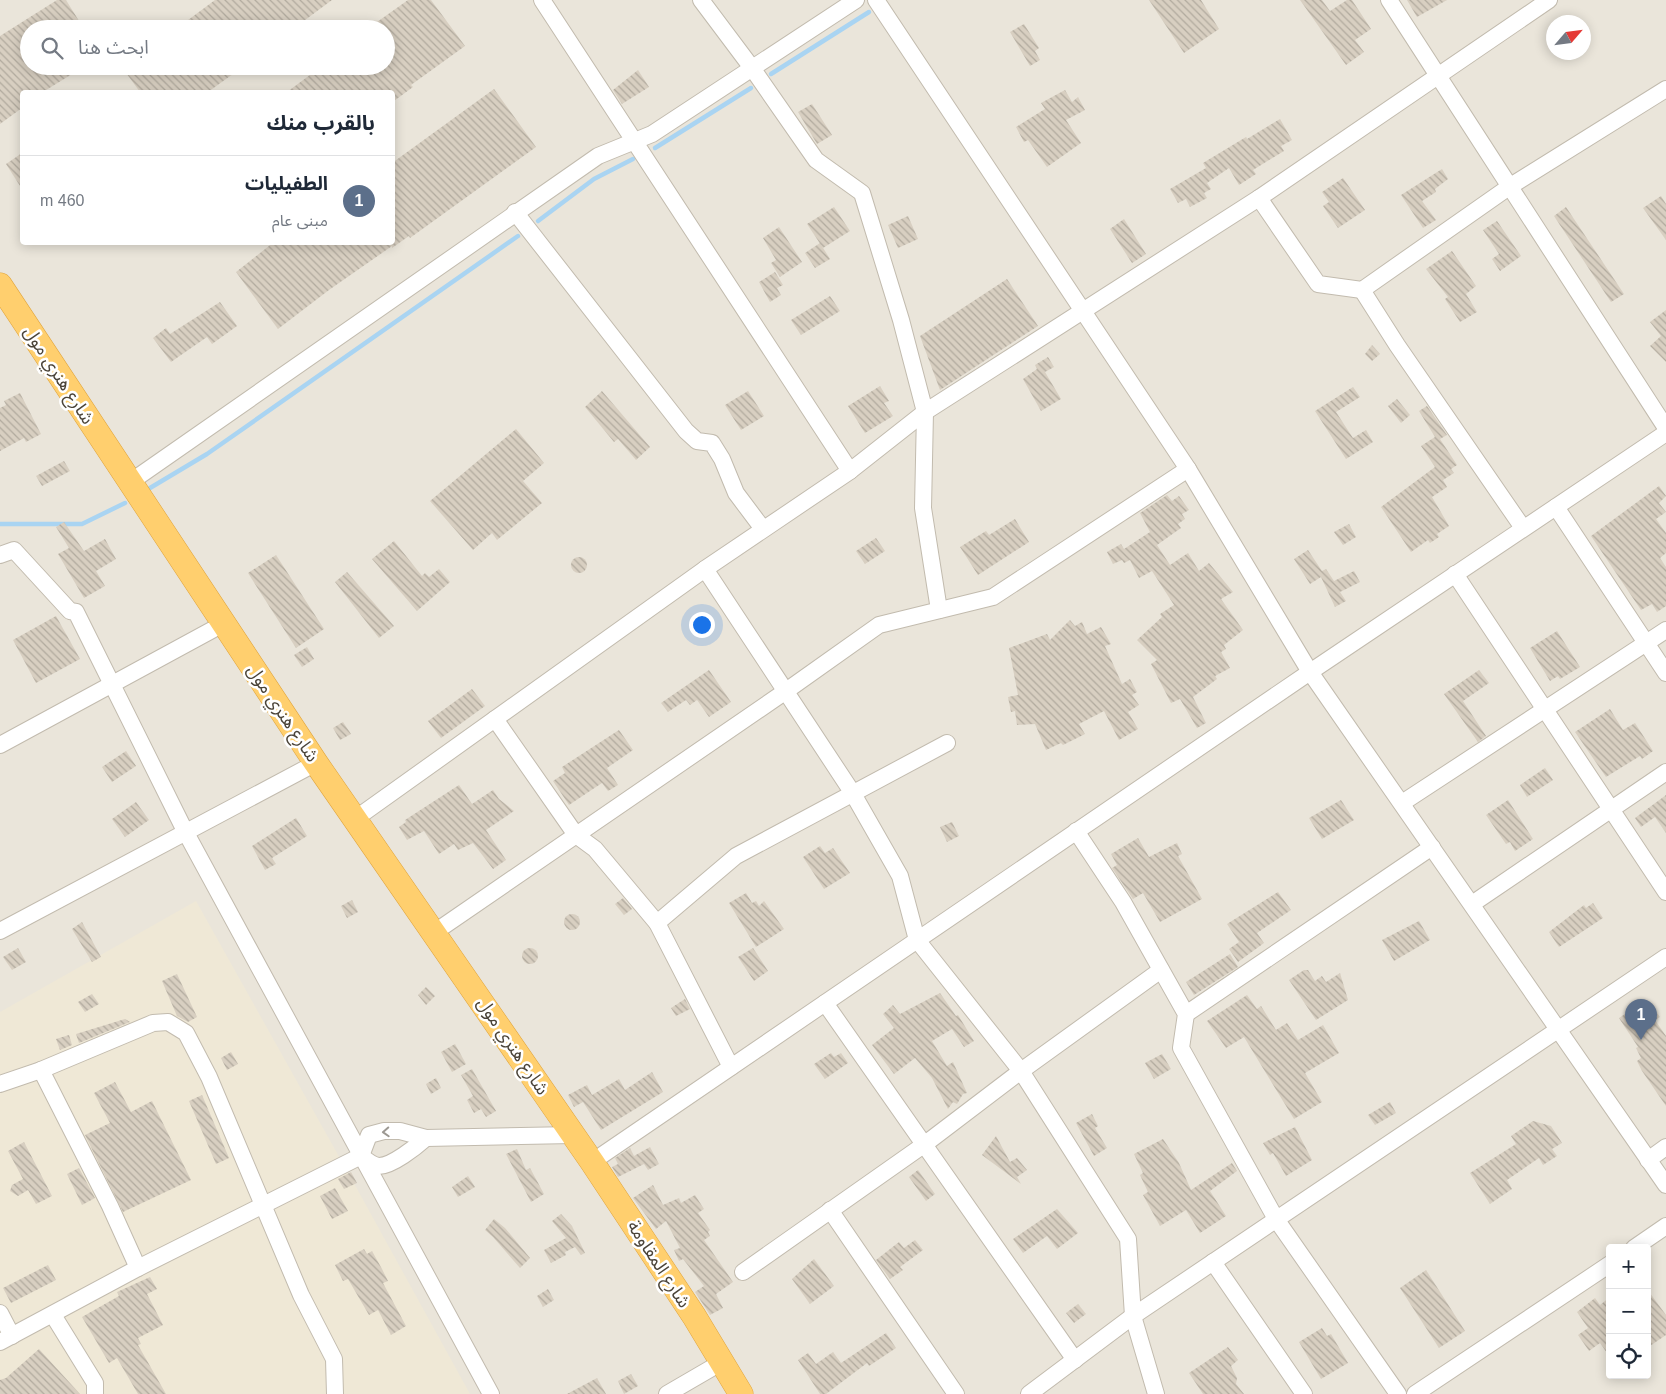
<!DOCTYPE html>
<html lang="ar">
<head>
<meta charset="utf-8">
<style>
  body { margin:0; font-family:Arial,"Noto Sans Arabic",sans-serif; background:#f2f2f3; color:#1f2937; direction:rtl }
  .controls { position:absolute; right:15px; bottom:15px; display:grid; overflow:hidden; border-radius:5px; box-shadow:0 2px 12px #0003 }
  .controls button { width:45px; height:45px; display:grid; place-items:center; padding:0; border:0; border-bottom:1px solid #e0e1e3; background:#fff; color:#1f2937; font:25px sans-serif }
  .compass { position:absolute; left:1546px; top:15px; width:45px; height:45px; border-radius:50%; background:#fff; box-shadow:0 2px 12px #0003; rotate:62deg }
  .you { position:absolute; left:701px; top:624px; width:18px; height:18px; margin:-12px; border:4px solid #fff; border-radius:50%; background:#1a73e8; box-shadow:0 0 0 8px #1a73e833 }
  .badge { display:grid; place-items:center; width:32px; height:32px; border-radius:50%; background:#ea580c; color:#fff; font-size:16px; font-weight:700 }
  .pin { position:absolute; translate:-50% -41px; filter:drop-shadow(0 1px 2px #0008) }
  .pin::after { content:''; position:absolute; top:26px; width:18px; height:15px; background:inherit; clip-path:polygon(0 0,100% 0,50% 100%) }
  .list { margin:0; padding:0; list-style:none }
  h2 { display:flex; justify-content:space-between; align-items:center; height:65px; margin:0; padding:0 20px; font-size:21px }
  h2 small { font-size:16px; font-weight:400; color:#747a83 }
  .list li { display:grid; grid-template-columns:32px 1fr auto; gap:15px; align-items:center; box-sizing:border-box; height:90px; padding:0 20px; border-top:1px solid #e0e1e3 }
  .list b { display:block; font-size:19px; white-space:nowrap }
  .list p { margin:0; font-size:16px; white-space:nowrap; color:#747a83 }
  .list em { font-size:16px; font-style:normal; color:#747a83 }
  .icon { flex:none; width:28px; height:28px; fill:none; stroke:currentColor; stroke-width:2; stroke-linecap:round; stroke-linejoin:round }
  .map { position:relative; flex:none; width:1666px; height:1394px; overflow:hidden; direction:ltr }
  .search { position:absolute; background:#fff; box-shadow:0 2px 12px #0003; left:20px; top:20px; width:375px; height:55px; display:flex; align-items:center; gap:12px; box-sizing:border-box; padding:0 18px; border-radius:28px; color:#747a83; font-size:19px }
  .panel { position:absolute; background:#fff; box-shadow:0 2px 12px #0003; left:20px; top:90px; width:375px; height:155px; border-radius:5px; direction:rtl }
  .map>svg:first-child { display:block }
  .residential { fill:#eae5da; fill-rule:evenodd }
  .education { fill:#efe8d6 }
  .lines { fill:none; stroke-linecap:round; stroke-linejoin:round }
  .stream { stroke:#a9d4f2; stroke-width:4.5 }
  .building { fill:url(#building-back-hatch) }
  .minor-casing { stroke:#c2bbae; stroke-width:18 }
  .highway-casing { stroke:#e0a43c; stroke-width:25 }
  .minor { stroke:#fff; stroke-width:16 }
  .highway { stroke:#ffcf6e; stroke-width:24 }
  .oneway { stroke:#9c9892 }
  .labels { text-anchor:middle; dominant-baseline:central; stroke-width:5; stroke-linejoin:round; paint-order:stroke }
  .street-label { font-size:18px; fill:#4b4439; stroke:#fff }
</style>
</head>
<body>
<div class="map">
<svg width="1666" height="1394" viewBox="0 0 1666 1394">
  <defs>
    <pattern id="building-back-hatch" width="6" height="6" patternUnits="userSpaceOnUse" patternTransform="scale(1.25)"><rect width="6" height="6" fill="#d8cfc1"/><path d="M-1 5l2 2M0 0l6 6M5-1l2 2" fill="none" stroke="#b1aa9e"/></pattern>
  </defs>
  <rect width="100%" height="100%" fill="#f6f3ec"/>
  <path class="residential" d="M0,0H1666V1394H0ZM1554,22H1584V52H1554ZM29,29H386V66H29ZM22,92H392V242H22ZM1610,1248H1647V1375H1610Z"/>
  <polygon class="education" points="196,901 356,1187 470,1394 0,1394 0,1012"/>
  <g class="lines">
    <g class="stream">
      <polyline points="771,74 869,12"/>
      <polyline points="655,148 751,88"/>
      <polyline points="538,221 594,179 633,159"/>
      <polyline points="150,488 207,454 518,236"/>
      <polyline points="0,524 82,524 125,503"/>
    </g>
  </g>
  <g class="building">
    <polygon points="57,0 66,0 84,29 29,29 29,66 85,66 43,92 22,92 22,108 0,124 0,36"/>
    <polygon points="215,0 332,0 293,29 176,29"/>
    <polygon points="408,0 431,0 465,46 411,85 413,87 394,101 392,92 287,92 322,66 386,66 386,29 382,29 377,22"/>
    <polygon points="1149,0 1201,0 1219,29 1184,53"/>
    <polygon points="1300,0 1322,0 1330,11 1347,0 1352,0 1371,29 1355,40 1364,52 1346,65"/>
    <polygon points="1407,0 1447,0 1417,17"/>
    <polygon points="1024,24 1039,48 1035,51 1040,60 1030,66 1010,32"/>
    <polygon points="121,66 244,66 208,92 140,92"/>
    <polygon points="638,70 649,87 622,104 613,90"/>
    <polygon points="494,89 536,147 410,238 409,236 392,248 392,246 329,290 278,329 236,272 274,242 392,242 392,163"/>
    <polygon points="1065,90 1072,102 1078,97 1085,110 1066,120 1081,143 1047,167 1028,140 1024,142 1016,127 1045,109 1041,103"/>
    <polygon points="812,104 832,135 817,144 798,112"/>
    <polygon points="1280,119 1292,140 1281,146 1284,151 1253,170 1256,174 1239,185 1229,168 1207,183 1211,189 1204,193 1207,198 1190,207 1186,199 1178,203 1170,189 1206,168 1203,163 1246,137 1247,139"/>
    <polygon points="22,153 22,189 6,164"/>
    <polygon points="1442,169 1448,179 1435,189 1436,192 1422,201 1436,220 1423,228 1401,195"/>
    <polygon points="1343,178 1365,210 1338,228 1323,206 1329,202 1322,192"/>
    <polygon points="1661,196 1666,204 1666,240 1643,208"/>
    <polygon points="834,207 850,231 823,248 807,224"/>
    <polygon points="1566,207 1624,294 1611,302 1554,216"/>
    <polygon points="908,216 918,239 898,248 888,225"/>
    <polygon points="1124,219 1146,254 1132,263 1110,229"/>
    <polygon points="1497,221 1521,256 1500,271 1492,259 1499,254 1483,230"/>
    <polygon points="779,227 802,262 780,277 771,263 776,260 763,238"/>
    <polygon points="820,243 830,259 815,268 805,253"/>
    <polygon points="1452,251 1476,286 1466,294 1477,312 1460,322 1445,299 1448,297 1426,269"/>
    <polygon points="775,272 783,285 777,288 781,295 770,302 759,282"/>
    <polygon points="1007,279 1038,326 940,390 920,336"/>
    <polygon points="830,296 840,311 801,335 791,320"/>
    <polygon points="220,302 237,326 212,344 207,337 171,362 153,338 166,328 170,334"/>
    <polygon points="1666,310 1666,362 1650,346 1661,336 1650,322"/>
    <polygon points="1372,345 1380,354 1372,361 1365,354"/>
    <polygon points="1048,357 1054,367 1045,372 1061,399 1041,411 1023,379 1037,369 1035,365"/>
    <polygon points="880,386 889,401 884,403 893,416 865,433 848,406"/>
    <polygon points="1353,387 1360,397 1336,412 1353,438 1366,430 1373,442 1346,459 1315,411"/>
    <polygon points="602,391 650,447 636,460 618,439 614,442 585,407"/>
    <polygon points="748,391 764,416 741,430 725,405"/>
    <polygon points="20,393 41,434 26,442 24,438 0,451 0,408 6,405 4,401"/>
    <polygon points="1397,399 1410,415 1401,423 1388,406"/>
    <polygon points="1427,406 1447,435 1440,439 1457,465 1451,469 1454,473 1443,480 1447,487 1432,497 1449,526 1437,534 1439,537 1430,543 1428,540 1411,552 1381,507 1435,467 1421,446 1435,437 1419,411"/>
    <polygon points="516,429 544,463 523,481 542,503 497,540 492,533 473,550 430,501"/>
    <polygon points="64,461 70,471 42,486 36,476"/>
    <polygon points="1659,486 1666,496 1659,503 1666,512 1656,519 1666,533 1666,553 1660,558 1666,567 1666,606 1657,612 1652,604 1641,610 1591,536"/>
    <polygon points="1167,495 1172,501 1179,496 1189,510 1182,514 1185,519 1178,524 1181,528 1157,545 1170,565 1188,553 1199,571 1209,563 1233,592 1221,599 1243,630 1224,645 1226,649 1221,652 1230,668 1215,676 1217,679 1193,697 1206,723 1197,728 1180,699 1171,703 1151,664 1157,660 1137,640 1162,617 1160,614 1174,605 1152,571 1139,578 1130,560 1124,563 1122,560 1113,564 1107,552 1121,544 1124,549 1150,532 1140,513"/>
    <polygon points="1015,519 1029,542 978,575 960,547 986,531 989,535"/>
    <polygon points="64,522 84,551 105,539 116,559 96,571 105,586 84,598 58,554 69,548 56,527"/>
    <polygon points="1349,524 1356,537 1343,545 1334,532"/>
    <polygon points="876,538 885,551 865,564 856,551"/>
    <polygon points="394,541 422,576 425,573 429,577 439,569 450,582 417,611 372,559"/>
    <polygon points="1308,550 1322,571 1326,569 1334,581 1354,571 1360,582 1340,592 1346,601 1335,607 1321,577 1310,584 1294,559"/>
    <polygon points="276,555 324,629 296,648 248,573"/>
    <circle cx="579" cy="565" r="8"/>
    <polygon points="347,572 394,626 379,638 335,582"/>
    <polygon points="56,616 80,659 36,683 13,640"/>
    <polygon points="1070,620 1075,626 1082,622 1087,634 1101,627 1111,644 1105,646 1122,684 1130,679 1137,692 1132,695 1139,705 1128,712 1138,729 1119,740 1104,711 1079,724 1085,734 1063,745 1061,743 1046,750 1035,724 1017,725 1015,711 1011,712 1008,697 1018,695 1009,648 1047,634 1050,640"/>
    <polygon points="1557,631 1580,667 1560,679 1558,676 1550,681 1530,648"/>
    <polygon points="307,647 314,659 302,667 294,655"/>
    <polygon points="709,670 731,702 709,717 697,700 690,705 686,700 668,712 661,703"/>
    <polygon points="1479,670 1489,683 1463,701 1486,736 1478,742 1444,694"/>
    <polygon points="472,689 485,706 441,738 428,721"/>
    <polygon points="1610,709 1623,730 1635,723 1653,751 1642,759 1640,756 1606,777 1575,732"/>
    <polygon points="343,722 351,734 340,740 333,728"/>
    <polygon points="619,730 633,750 607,768 618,785 608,791 602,783 569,805 553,781 565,773 562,767"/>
    <polygon points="126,751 136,766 112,782 102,767"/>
    <polygon points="1545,768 1553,780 1527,797 1520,785"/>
    <polygon points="459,785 472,804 493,790 499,799 514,811 486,830 506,860 493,869 473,843 458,850 454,844 439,854 424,831 407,840 399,827 406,822 405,820"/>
    <polygon points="1666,795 1666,833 1655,817 1641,827 1635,818"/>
    <polygon points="1341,800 1354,820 1322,839 1309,818"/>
    <polygon points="1508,800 1533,839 1515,851 1510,842 1506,844 1486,815"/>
    <polygon points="136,802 149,820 125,837 112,819"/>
    <polygon points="296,818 307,836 272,858 276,864 265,870 252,846"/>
    <polygon points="952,822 959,836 947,842 940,827"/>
    <polygon points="1138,838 1149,857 1177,843 1182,854 1178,856 1202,899 1160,922 1143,893 1133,899 1112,868 1117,865 1111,854"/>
    <polygon points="820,846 825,853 833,848 850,873 824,889 803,857"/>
    <polygon points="1278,892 1291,910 1257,933 1264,943 1238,962 1229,949 1239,942 1227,924"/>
    <polygon points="746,893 752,903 756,901 759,906 764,901 784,929 756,947 729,903"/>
    <polygon points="623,898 632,909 624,915 615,904"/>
    <polygon points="352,900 358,912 347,918 341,906"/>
    <polygon points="1593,903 1603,918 1559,947 1549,932 1584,905 1586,908"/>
    <circle cx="572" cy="922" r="8"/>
    <polygon points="1419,921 1430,940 1394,961 1382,940"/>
    <polygon points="82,922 101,957 92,962 72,929"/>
    <polygon points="18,948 26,962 12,970 3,957"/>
    <polygon points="753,948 768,971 754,981 738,957"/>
    <circle cx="530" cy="956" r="8"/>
    <polygon points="1230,954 1238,967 1194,995 1186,982"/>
    <polygon points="1304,970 1308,970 1315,981 1322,976 1326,982 1340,973 1348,1000 1316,1020 1289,980"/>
    <polygon points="177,974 197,1017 188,1022 177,1016 162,981"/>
    <polygon points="426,987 435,996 426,1005 418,995"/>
    <polygon points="940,993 956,1016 958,1015 974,1041 964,1047 952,1029 932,1041 947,1066 953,1062 967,1093 963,1094 957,1104 953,1102 948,1109 932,1078 915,1058 894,1074 872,1045 894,1028 883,1014 893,1005 900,1014"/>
    <polygon points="92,994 99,1004 85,1012 78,1002"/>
    <polygon points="1247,995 1257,1009 1261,1006 1276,1030 1287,1023 1298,1040 1323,1025 1339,1053 1305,1073 1322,1102 1294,1119 1244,1037 1226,1048 1207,1021"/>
    <polygon points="685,999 690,1009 676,1016 671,1008"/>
    <polygon points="1646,1000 1660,1017 1655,1020 1666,1036 1666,1106 1642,1071 1637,1061 1641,1058 1636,1048 1638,1047 1619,1018"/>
    <polygon points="125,1019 130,1022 79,1043 76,1034"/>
    <polygon points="69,1035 72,1045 60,1050 56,1039"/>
    <polygon points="455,1044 466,1064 452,1072 441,1052"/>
    <polygon points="231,1052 238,1064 227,1070 221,1058"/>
    <polygon points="831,1053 834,1057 841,1053 848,1063 825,1079 814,1064"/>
    <polygon points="1162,1054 1171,1069 1154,1079 1145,1063"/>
    <polygon points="472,1069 496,1111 486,1117 481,1109 474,1113 467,1100 473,1096 461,1075"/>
    <polygon points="652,1072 663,1092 601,1130 583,1102 574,1107 568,1095 587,1085 592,1095 619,1079 625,1090"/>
    <polygon points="436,1078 441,1088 431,1094 426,1084"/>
    <polygon points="115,1082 131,1112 152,1101 191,1180 123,1212 85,1135 110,1123 94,1093"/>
    <polygon points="202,1095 229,1158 216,1164 189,1101"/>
    <polygon points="1390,1102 1396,1113 1375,1125 1368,1115"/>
    <polygon points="1092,1114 1098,1126 1095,1128 1107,1148 1094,1156 1076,1123"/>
    <polygon points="1533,1121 1551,1126 1562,1143 1552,1149 1557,1156 1543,1165 1539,1158 1507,1180 1512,1189 1490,1204 1470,1173 1516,1144 1511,1136"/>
    <polygon points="1295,1127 1312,1160 1286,1176 1273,1153 1270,1155 1263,1143"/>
    <polygon points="996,1136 1010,1162 1017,1158 1027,1170 1017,1177 1021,1184 982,1155"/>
    <polygon points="1163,1139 1179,1163 1191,1190 1232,1163 1237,1171 1210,1191 1226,1216 1200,1233 1186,1210 1160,1226 1143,1195 1148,1192 1140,1175 1143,1173 1134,1154"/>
    <polygon points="24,1142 52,1196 36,1204 28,1190 18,1196 10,1191 12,1185 23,1179 8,1151"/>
    <polygon points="650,1147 659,1164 648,1170 644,1164 618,1177 612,1167 618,1164 615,1158 630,1148 634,1156"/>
    <polygon points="517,1149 526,1170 530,1168 544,1194 531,1202 506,1154"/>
    <polygon points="79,1168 95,1198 82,1205 67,1174"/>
    <polygon points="918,1170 935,1194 926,1201 909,1177"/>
    <polygon points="351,1172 357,1183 344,1189 338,1179"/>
    <polygon points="468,1176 475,1187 458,1197 452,1187"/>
    <polygon points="653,1185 663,1205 679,1198 681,1203 695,1195 704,1209 698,1213 710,1230 708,1232 710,1236 704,1240 733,1282 716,1294 723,1308 710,1315 695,1292 704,1286 683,1259 679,1261 674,1250 680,1248 666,1221 656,1229 633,1198"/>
    <polygon points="335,1188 348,1211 332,1219 320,1196"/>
    <polygon points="1057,1209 1078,1233 1057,1249 1047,1236 1023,1253 1013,1239"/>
    <polygon points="561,1214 572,1226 585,1253 581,1255 575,1247 565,1252 566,1255 551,1263 544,1250 566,1238 552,1221"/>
    <polygon points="494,1219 505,1228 530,1258 520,1268 493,1237 485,1230"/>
    <polygon points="915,1240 923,1250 900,1267 903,1270 890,1279 876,1260 899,1242 904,1248"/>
    <polygon points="364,1249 367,1254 372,1251 382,1269 388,1281 383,1283 406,1326 391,1335 378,1310 369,1315 348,1279 343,1281 335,1265"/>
    <polygon points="814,1259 834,1286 810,1304 792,1279"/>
    <polygon points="48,1265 56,1280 11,1303 3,1288"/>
    <polygon points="1426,1270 1465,1331 1439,1348 1400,1288"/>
    <polygon points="150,1277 157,1289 147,1294 163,1325 138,1338 141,1344 138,1345 166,1394 138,1394 117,1358 109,1363 82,1317 119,1296 117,1292"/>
    <polygon points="548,1289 554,1300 543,1307 537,1296"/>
    <polygon points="1647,1289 1666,1315 1666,1335 1647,1348"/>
    <polygon points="1610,1297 1610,1357 1600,1343 1589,1351 1578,1335 1588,1328 1577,1312 1595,1298 1600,1305"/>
    <polygon points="1078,1304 1086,1314 1074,1323 1066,1313"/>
    <polygon points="1322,1328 1327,1336 1331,1334 1348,1363 1321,1379 1299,1342"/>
    <polygon points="886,1333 896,1348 869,1366 867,1363 826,1394 820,1394 798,1360 808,1353 816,1364 833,1352 841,1363"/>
    <polygon points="1228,1347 1238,1360 1231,1366 1237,1378 1236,1384 1244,1394 1203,1394 1189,1373"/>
    <polygon points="39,1349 80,1394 0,1394 0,1380 6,1378"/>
    <polygon points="631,1374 638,1386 624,1394 618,1381"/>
    <polygon points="597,1378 606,1394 567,1394"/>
  </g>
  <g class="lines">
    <g class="minor-casing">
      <g id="minor">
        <polyline points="542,0 850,471"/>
        <polyline points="701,0 752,68 816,160 862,193 901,320 925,412 923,508 939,610"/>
        <polyline points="876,0 1188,469 1310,672 1666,1185"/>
        <polyline points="1389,0 1666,428"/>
        <polyline points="1259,198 1318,284 1362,290 1509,187 1666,89"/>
        <polyline points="515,212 686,431 697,441 712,443 722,459 736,493 763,529"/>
        <polyline points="1362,290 1397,345 1523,528"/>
        <polyline points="129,483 598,156 652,134 856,0"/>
        <polyline points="1556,507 1666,673"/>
        <polyline points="0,555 14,550 70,611 76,612 185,831 491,1394"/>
        <polyline points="705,569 852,792 900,876 917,940 1021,1071 1128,1239 1133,1316 1156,1394"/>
        <polyline points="1455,574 1666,892"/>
        <polyline points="495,719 576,835 595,849 657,923 731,1067"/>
        <polyline points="0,745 223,624"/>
        <polyline points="1402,803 1666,630"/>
        <polyline points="355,819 705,569 850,471 925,412 1259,198 1549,0"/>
        <polyline points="1076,831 1123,902 1186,1014 1181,1048 1276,1219 1398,1394"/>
        <polyline points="1472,904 1666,772"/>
        <polyline points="657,923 736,856 947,743"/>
        <polyline points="0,931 316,763"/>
        <polyline points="435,932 786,691 879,625 993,597 1188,469"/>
        <polyline points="825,1003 1075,1360"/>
        <polyline points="1186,1014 1432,847"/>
        <polyline points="41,1070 110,1206 138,1268"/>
        <polyline points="0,1084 41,1070 153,1023 168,1022 186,1033 209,1077 301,1295 334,1359 335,1394"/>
        <path d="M361,1156C366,1160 372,1165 378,1166C391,1167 417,1146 426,1138"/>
        <polyline points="1648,1160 1666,1147"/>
        <polyline points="592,1162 1310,672 1666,433"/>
        <polyline points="830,1210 956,1394"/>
        <polyline points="1634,1248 1666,1226"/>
        <polyline points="1213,1262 1304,1394"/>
        <polyline points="743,1272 925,1144 1021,1071 1161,970"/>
        <polyline points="0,1313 12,1336"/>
        <polyline points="53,1315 95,1383 95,1394"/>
        <polyline points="0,1342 138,1268 361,1156 369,1135 384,1131 400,1131 426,1138 573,1135"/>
        <polyline points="667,1394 722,1362"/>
        <polyline points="1029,1394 1133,1316 1666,957"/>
        <polyline points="1415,1394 1610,1264"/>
      </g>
    </g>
    <g class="highway-casing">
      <polyline id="highway" points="0,285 316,763 592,1162 694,1316 741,1394"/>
    </g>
    <use href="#minor" class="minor"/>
    <use href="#highway" class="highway"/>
  </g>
  <defs><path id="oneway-chevron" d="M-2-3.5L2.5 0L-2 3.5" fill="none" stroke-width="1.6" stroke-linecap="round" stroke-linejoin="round" transform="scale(1.25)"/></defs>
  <use class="oneway" href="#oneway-chevron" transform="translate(386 1132) rotate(177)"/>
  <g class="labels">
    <g class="street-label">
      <text transform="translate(59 375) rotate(57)">شارع هنري مول</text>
      <text transform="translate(283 713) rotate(56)">شارع هنري مول</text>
      <text transform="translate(513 1046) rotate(56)">شارع هنري مول</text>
      <text transform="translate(659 1264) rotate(57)">شارع المقاومة</text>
    </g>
  </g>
</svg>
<div class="controls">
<button>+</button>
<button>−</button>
<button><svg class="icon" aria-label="locate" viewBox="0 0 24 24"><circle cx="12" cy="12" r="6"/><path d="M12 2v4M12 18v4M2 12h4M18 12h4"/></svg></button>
</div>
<svg class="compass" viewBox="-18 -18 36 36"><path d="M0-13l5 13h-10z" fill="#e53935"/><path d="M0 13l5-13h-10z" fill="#747a83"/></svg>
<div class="you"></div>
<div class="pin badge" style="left:1641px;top:1040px;background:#5c6f8a">1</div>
<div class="search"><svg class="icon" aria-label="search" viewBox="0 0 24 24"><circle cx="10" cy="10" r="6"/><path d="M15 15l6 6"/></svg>ابحث هنا</div>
<section class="panel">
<h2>بالقرب منك<small></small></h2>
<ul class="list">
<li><span class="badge" style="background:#5c6f8a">1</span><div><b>الطفيليات</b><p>مبنى عام</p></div><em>460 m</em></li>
</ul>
</section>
</div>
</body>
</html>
